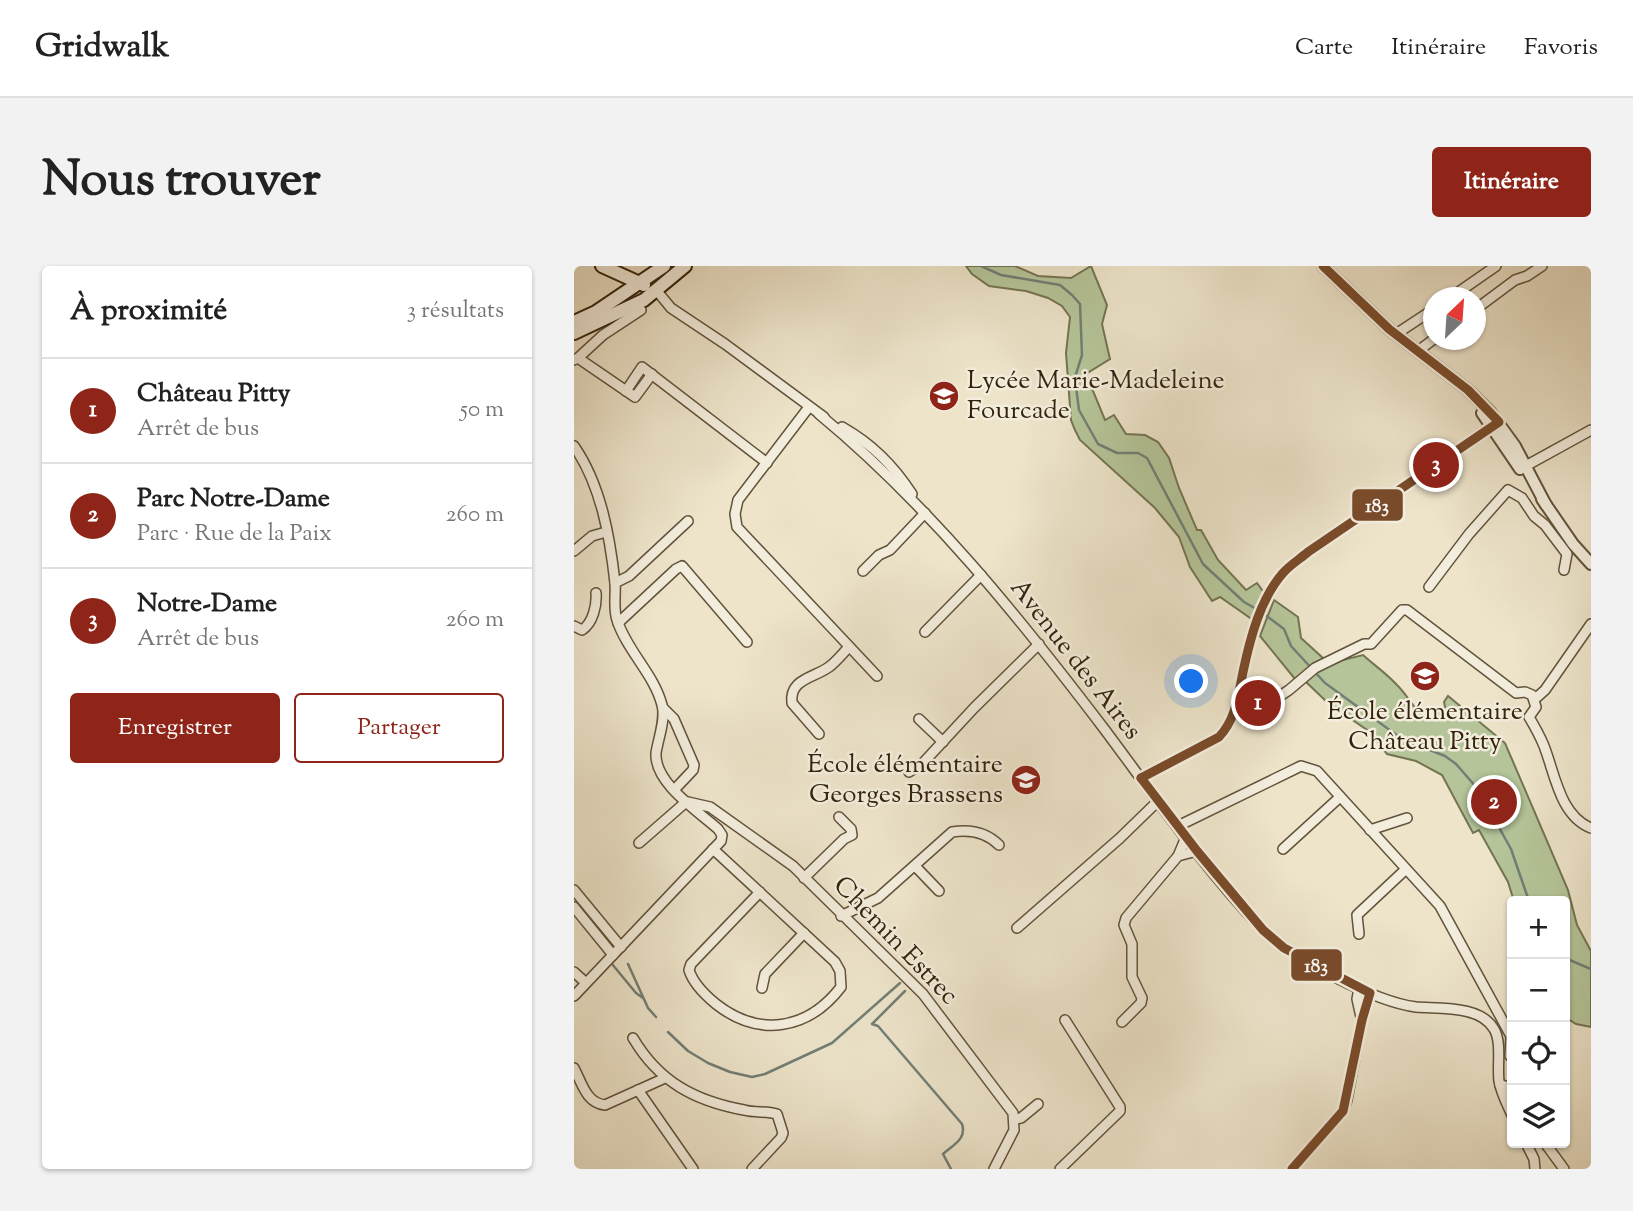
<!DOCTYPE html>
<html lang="fr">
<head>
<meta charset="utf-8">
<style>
  body { margin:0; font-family:"Sorts Mill Goudy",serif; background:#f2f2f2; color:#222 }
  .controls { position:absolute; right:21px; bottom:21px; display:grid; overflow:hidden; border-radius:7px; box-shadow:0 2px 5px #0004 }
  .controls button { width:63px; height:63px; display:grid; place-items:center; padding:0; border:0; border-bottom:2px solid #e0e0e0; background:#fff; color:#222; font:35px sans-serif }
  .compass { position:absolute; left:849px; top:21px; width:63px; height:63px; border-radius:50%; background:#fff; box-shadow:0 2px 5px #0004; rotate:25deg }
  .you { position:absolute; left:618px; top:416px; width:24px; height:24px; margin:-18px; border:5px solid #fff; border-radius:50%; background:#1a73e8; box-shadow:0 0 0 10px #1a73e833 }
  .badge { display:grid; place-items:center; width:46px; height:46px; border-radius:50%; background:#8f2418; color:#fff; font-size:23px; font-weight:700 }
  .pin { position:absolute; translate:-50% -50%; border:4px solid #fff; box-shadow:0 2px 7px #0006 }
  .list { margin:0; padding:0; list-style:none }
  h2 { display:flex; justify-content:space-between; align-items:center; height:91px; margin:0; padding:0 28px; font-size:30px }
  h2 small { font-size:23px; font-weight:400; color:#767676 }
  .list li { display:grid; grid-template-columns:46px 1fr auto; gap:21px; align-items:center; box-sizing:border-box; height:105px; padding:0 28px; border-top:2px solid #e0e0e0 }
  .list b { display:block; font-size:26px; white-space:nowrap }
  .list p { margin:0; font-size:23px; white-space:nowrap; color:#767676 }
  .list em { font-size:23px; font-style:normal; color:#767676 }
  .actions { display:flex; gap:14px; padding:21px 28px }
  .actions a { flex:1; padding:16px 0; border:2px solid #8f2418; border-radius:7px; text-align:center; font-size:24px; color:#8f2418 }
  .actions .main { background:#8f2418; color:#fff }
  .icon { flex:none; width:38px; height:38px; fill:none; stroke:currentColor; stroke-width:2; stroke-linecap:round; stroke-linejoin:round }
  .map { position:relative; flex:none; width:1017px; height:903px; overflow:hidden; border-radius:7px }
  header { display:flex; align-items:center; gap:42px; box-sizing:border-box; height:98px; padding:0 35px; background:#fff; border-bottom:2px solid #e0e0e0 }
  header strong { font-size:33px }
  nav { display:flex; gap:38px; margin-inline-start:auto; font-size:24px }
  .intro { display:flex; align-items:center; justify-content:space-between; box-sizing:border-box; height:168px; padding:0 42px }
  h1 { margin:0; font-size:49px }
  .button { padding:18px 32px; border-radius:7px; background:#8f2418; color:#fff; font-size:24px; font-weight:700 }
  main { display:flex; gap:42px; padding:0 42px }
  aside { flex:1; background:#fff; border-radius:7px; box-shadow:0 2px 5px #0004 }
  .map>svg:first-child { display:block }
  .green { fill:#b5c599; stroke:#747452; stroke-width:2 }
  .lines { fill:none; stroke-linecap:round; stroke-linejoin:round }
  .stream { stroke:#727f76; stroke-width:2.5 }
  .minor-casing { stroke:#62533b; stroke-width:12 }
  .tertiary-casing { stroke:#62533b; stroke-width:14 }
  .secondary-casing { stroke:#34230b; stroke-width:16 }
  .minor { stroke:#f3eddd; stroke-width:9 }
  .tertiary { stroke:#f3eddd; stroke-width:10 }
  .secondary { stroke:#f3eddd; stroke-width:12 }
  .bus-1-casing { stroke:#f3eddd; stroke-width:14 }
  .bus-1 { stroke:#7a4b2a; stroke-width:9 }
  .labels { text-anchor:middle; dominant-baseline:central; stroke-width:5; stroke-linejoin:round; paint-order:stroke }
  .poi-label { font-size:26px; fill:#34230b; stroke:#f3eddd; text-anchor:start }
  .street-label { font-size:26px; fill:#34230b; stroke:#f3eddd }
  .line-badge { stroke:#f3eddd; stroke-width:2.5 }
  .badge-label { font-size:19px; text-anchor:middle; font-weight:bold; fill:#fff }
</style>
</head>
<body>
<header>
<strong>Gridwalk</strong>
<nav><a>Carte</a><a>Itinéraire</a><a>Favoris</a></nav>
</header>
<div class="intro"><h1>Nous trouver</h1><a class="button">Itinéraire</a></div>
<main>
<aside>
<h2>À proximité<small>3 résultats</small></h2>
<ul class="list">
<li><span class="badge">1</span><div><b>Château Pitty</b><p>Arrêt de bus</p></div><em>50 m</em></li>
<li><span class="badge">2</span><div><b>Parc Notre-Dame</b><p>Parc · Rue de la Paix</p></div><em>260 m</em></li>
<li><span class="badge">3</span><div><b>Notre-Dame</b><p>Arrêt de bus</p></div><em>260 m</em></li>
</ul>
<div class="actions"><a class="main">Enregistrer</a><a>Partager</a></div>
</aside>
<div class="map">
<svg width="1017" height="903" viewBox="0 0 1017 903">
  <rect width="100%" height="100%" fill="#ede4ca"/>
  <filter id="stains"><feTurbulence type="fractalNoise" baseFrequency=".00286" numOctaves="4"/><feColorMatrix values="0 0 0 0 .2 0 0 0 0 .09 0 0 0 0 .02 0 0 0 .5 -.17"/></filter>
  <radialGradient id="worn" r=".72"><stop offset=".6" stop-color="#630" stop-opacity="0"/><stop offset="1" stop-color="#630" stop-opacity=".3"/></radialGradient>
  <g class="green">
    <polygon points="392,0 441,0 464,10 497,12 517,0 533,39 528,58 536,93 512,108 531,154 540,149 552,168 571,169 584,176 595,192 605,222 623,264 627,264 644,294 672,324 683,317 691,328 679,354 646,331 638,335 616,301 605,271 581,242 506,174 501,164 497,154 492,87 496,51 488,40 474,32 452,25 415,20 398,8"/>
    <path d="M700,334L724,351L727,372L749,392L761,396L789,389C800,399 813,408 823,419C838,434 838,445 859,454L871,441L870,436L874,430L931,477L994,624L1003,659L1017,685V761L1002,758L991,751V635H940L934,616L905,564L899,567L868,509L842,495L813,488L796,466L755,438L732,416L721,413L686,370Z"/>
  </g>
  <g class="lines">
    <g class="stream">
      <polyline points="407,0 427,9 486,19 498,29 506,38 508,89 502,108 502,121 505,144 524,178 543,187 564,187 573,192 629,298 670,336 684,344"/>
      <polyline points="690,348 710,363 717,380 751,417 828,473 871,490 882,498 903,522 937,583 955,635"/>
      <polyline points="991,692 1017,703"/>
      <polyline points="38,698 62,727 69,732"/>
      <polyline points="54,698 74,742 82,751"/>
      <path d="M331,725L298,758L304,760L388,858C393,873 379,879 369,888L377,903"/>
      <polyline points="94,766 114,785 134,797 156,806 178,811 191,808 258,777 326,717"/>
    </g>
    <g class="minor-casing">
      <g id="minor">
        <polyline points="83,25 97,42 151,78 250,151"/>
        <polyline points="876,32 922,0"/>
        <polyline points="902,43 941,14 953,10 968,0"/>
        <polyline points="822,68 860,43"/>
        <polyline points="844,85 860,73"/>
        <polyline points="4,92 29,69 67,44"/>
        <polyline points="0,94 4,92 61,131 78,108"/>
        <polyline points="52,125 68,101 193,197"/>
        <polyline points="235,141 164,234 161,248 163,261 303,410"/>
        <path d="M245,148C355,239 445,351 531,464C581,531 631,603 688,663C716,692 802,736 842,741C866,743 906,739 920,763C928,776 923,800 925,815C927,827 933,838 938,849"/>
        <path d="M268,161C298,178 319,199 338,228"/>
        <path d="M0,180C27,219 36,271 41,317C42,329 39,343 43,354C53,385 80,408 88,439C92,453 84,473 82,487C80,517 124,545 144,563L148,569L147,575L0,730"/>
        <polyline points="948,202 1017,164"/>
        <polyline points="0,285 18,270 32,266"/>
        <polyline points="289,305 305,289 316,284 351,247"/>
        <polyline points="41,317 55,310 114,255"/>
        <polyline points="855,321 895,268 934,224 948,232 960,250 971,259 993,288 990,304"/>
        <polyline points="44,357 102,303 108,300 173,376"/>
        <path d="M0,360L8,364C19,357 23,339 22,327"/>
        <polyline points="351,366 407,309"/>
        <polyline points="961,433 971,424 1017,358"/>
        <polyline points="89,442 100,453 120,499 119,504 100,524"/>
        <path d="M659,447L688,442L715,424L741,402L790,378H797L828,344H833L942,427L951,426L958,429L962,441L955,451C961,461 966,470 970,480C981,508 986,550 1017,562"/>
        <polyline points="345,453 369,476"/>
        <path d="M245,468L218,437C215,413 240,412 255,401C262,396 269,387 275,381"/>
        <polyline points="335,506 348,498 400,442 465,378"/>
        <path d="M567,512L645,471C665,454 664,420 671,396C679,366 689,331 709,307C716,299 726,293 734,286L922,158"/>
        <polyline points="114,536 136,541 219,600 349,728 439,847 440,864 420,903"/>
        <polyline points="604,560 727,500 743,505 866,640 937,770 936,790"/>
        <polyline points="796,564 833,552"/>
        <polyline points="612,571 604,590 623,585"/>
        <polyline points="65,577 112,536"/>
        <path d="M139,583L261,696L266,705L267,721C234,764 185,772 142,738C131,729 119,717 115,704L117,698L186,626"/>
        <polyline points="709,583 766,531"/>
        <polyline points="341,600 365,625"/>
        <polyline points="230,612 270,573 278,569 277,563 265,551"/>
        <polyline points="0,624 47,681"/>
        <polyline points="0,641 39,689"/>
        <path d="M267,650L304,632L378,566C396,563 413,567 425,579"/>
        <polyline points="443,662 546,572 584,535"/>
        <polyline points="785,668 783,649 831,604"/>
        <polyline points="0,706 12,717"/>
        <polyline points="188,722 191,708 230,667"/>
        <polyline points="785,722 783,733 787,751"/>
        <polyline points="548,756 567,737 568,732 558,711 558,678 550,659 552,652 604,590"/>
        <path d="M59,772C85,816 121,835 170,844C181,847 192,845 203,848L209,867L207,872L178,903"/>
        <path d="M0,802C8,817 12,837 31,839L91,812"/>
        <polyline points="926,819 931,820 938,831"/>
        <polyline points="64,824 119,903"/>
        <polyline points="441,853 447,852 464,838"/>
        <polyline points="952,877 960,893 961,903"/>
        <polyline points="971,877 990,903"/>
        <polyline points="486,903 546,845 546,841 491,754"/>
        <polyline points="718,903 769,845 773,834 788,754 796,727"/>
      </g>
    </g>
    <g class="tertiary-casing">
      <g id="tertiary">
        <polyline points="749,0 815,63 894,124 917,147 941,180 972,239"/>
        <polyline points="908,147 946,203"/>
        <polyline points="968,233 999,278 1017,298"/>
      </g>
    </g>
    <g class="secondary-casing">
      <g id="secondary">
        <polyline points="28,0 70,19"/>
        <polyline points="0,56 22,46 90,0"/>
        <polyline points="0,67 70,34 111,0"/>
      </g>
    </g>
    <use href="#minor" class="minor"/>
    <use href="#tertiary" class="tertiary"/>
    <use href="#secondary" class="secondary"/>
    <g class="bus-1-casing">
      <g id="bus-1">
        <path d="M567,512L645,471C662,453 664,430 669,406C676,373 686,333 709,307C716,299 726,293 734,286L925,156L894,124L815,63L749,0"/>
        <polyline points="567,512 623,585 689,664 710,682 796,727 788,754 769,845 718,903"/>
      </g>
    </g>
    <use href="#bus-1" class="bus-1"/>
  </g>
  <defs>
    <g id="school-disc" transform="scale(1.575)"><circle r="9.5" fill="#8f2418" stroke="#f3eddd"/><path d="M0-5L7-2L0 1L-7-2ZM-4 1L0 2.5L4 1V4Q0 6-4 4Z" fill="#fff"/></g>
  </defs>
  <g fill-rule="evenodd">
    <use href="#school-disc" x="370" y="130"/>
    <use href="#school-disc" x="851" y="410"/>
    <use href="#school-disc" x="452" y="514"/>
  </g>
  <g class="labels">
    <g class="poi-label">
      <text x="393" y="115">Lycée Marie-Madeleine<tspan x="393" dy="30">Fourcade</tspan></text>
      <text x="851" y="446" text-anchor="middle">École élémentaire<tspan x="851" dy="30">Château Pitty</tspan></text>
      <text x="429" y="499" text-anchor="end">École élémentaire<tspan x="429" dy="30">Georges Brassens</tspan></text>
    </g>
    <g class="street-label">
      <text transform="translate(501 394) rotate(52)">Avenue des Aires</text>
      <text transform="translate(321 675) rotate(46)">Chemin Estrec</text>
    </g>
  </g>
  <g class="line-badge">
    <rect x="777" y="222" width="53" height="34" rx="7" fill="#7a4b2a"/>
    <rect x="716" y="682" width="53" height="34" rx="7" fill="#7a4b2a"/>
  </g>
  <g class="badge-label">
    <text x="803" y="246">183</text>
    <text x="742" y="706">183</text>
  </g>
  <rect width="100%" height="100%" filter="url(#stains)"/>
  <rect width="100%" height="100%" fill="url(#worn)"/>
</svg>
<div class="controls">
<button>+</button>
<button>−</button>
<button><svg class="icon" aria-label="locate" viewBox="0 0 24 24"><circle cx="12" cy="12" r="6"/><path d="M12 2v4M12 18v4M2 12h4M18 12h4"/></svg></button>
<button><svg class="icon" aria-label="layers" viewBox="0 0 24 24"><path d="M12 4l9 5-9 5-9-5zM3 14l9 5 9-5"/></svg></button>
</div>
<svg class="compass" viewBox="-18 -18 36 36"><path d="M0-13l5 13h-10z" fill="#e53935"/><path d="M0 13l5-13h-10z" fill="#767676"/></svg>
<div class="you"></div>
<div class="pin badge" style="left:684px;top:437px">1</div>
<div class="pin badge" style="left:920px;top:536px">2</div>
<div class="pin badge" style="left:862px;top:199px">3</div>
</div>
</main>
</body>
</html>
